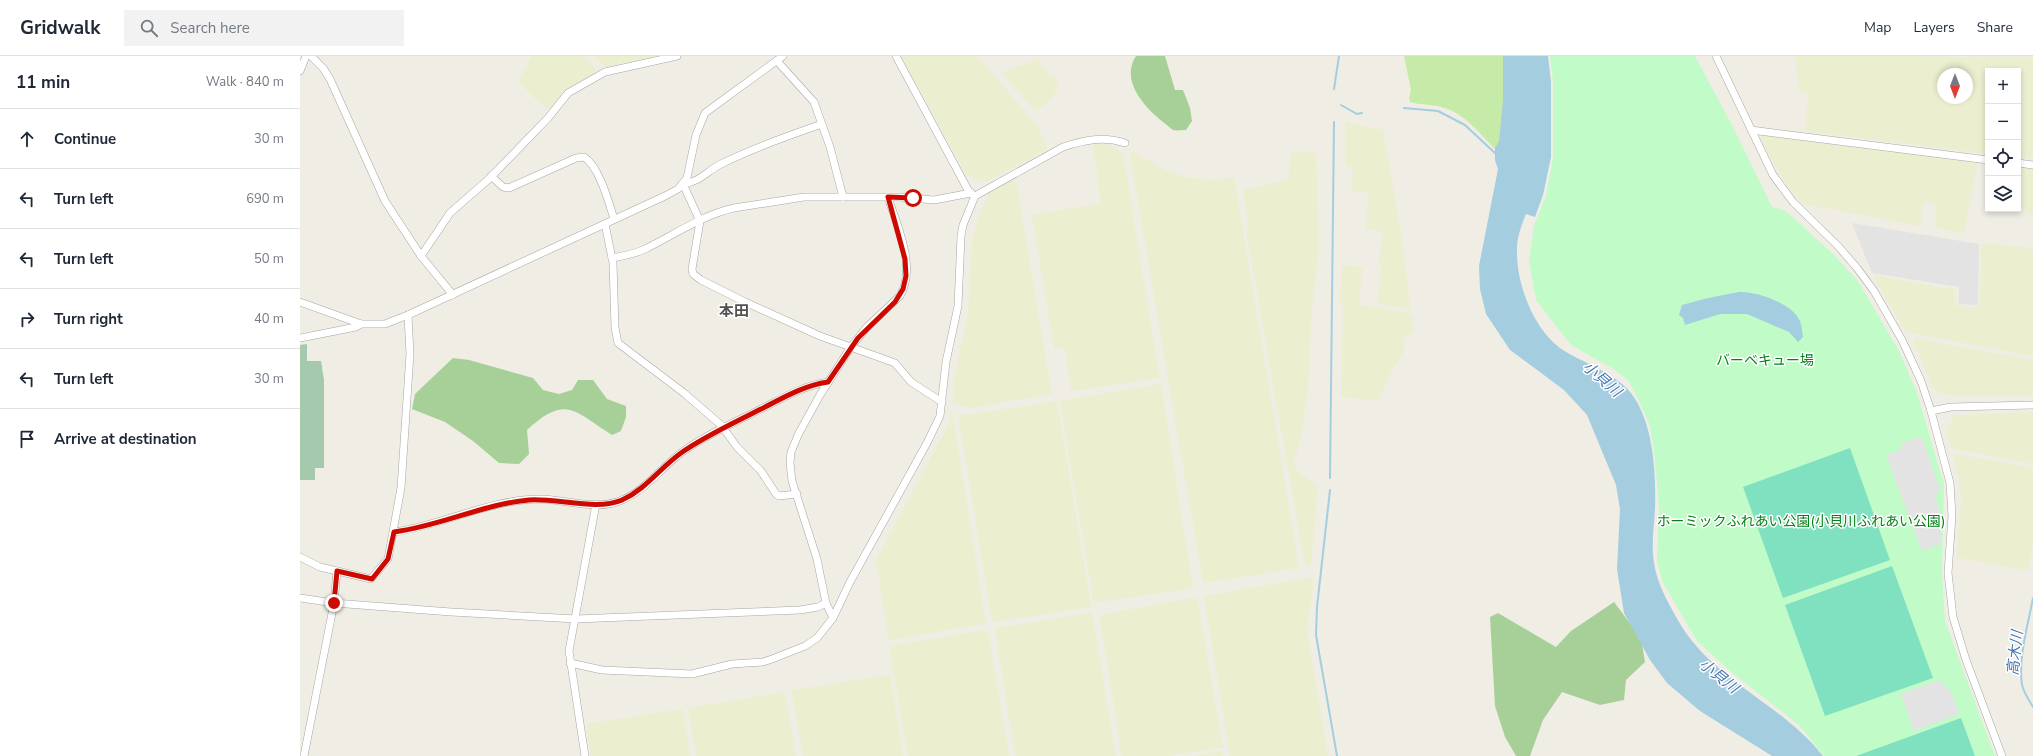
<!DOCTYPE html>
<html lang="en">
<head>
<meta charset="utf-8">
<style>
  body { margin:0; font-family:"Nunito Sans","Noto Sans JP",sans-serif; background:#f2f2f3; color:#1f2937 }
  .controls { position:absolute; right:12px; top:12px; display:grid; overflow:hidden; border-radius:0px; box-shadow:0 2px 6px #0003 }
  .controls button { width:36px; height:36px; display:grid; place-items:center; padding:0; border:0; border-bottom:1px solid #e0e1e3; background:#fff; color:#1f2937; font:20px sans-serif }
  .compass { position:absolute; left:1637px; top:12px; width:36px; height:36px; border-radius:50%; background:#fff; box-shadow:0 2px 6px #0003; rotate:180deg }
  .stop { position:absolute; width:12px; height:12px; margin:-9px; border:3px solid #ce0a00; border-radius:50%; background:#fff }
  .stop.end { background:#ce0a00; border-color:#fff; box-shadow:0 1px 4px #0008 }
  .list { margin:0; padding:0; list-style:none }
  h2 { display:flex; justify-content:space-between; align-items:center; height:52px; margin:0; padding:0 16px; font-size:17px }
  h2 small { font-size:13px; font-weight:400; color:#747a83 }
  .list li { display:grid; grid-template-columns:26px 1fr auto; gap:12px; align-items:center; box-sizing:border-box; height:60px; padding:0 16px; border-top:1px solid #e0e1e3 }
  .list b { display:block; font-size:15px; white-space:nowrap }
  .list em { font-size:13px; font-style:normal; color:#747a83 }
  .icon { flex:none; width:22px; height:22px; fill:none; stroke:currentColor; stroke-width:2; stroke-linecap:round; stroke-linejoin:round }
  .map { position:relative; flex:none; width:1733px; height:700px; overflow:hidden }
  header { display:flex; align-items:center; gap:24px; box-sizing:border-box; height:56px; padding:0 20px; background:#fff; border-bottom:1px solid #e0e1e3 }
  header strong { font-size:19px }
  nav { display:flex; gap:22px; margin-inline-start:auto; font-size:14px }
  .search { width:280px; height:36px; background:#f2f2f3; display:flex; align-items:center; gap:10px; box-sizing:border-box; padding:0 14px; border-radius:0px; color:#747a83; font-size:15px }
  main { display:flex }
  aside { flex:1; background:#fff }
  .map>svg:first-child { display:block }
  .farmland { fill:#ebefcf; fill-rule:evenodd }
  .grass { fill:#c6eba9 }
  .forest { fill:#a6d098 }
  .cemetery { fill:#a5c9ac }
  .park { fill:#c1fbc8 }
  .pitch { fill:#80e1c1 }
  .parking { fill:#e3e3e3 }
  .water { fill:#a4cedf }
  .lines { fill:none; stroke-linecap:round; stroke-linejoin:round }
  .stream { stroke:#a4cedf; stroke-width:2 }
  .minor-casing { stroke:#a6a6a6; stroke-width:8 }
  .minor { stroke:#fff; stroke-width:7 }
  .route { stroke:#ce0a00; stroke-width:5 }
  .labels { text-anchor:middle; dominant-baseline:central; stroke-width:3; stroke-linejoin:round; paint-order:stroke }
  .park-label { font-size:14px; fill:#088119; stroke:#fff }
  .neighbourhood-label { font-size:15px; font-weight:bold; fill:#525252; stroke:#fff }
  .water-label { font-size:15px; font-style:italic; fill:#4877b2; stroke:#fff }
</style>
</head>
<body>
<header>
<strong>Gridwalk</strong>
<div class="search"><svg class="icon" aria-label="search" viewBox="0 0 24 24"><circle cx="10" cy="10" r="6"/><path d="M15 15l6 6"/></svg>Search here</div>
<nav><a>Map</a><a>Layers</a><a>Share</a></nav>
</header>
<main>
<aside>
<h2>11 min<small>Walk · 840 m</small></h2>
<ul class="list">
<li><svg class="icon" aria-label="ahead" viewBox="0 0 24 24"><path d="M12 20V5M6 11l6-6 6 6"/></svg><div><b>Continue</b></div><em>30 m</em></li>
<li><svg class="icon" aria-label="left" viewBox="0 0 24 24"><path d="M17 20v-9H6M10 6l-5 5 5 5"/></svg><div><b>Turn left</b></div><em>690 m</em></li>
<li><svg class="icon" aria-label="left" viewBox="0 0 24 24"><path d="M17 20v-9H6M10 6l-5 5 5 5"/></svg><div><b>Turn left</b></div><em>50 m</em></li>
<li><svg class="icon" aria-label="right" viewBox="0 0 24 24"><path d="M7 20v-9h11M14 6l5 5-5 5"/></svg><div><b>Turn right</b></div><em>40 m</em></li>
<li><svg class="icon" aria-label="left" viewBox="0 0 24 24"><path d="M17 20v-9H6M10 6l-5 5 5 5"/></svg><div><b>Turn left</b></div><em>30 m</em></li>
<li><svg class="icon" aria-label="arrive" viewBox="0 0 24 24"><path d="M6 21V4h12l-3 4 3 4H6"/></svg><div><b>Arrive at destination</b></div></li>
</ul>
</aside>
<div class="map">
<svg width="1733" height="700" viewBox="0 0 1733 700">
  <rect width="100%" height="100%" fill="#f0ede5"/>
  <g class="farmland">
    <polygon points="232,0 283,0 295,12 294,18 265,34 251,52 248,52 236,44 218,26"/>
    <polygon points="294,0 357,0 305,11"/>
    <polygon points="601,0 678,0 737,70 748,93 686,126 667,120"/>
    <path d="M1495,0L1733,1V103L1718,101V15H1688V98L1505,75L1508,37L1499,36ZM1643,18H1667V42H1643Z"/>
    <polygon points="738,3 751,21 754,19 758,25 758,30 751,44 735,55 702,17"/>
    <polygon points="1045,66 1083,74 1100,170 1111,254 1077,247 1082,210 1078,208 1083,176 1066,172 1068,137 1052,135 1053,111 1046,110"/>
    <polygon points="1464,79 1678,104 1664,178 1634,171 1638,149 1624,145 1620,170 1503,148 1487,129 1470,102 1461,82"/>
    <polygon points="793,87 810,89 823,98 860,322 771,335 765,292 754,293 732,159 801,147"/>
    <polygon points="829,94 869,116 890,122 914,124 934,121 999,512 903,527"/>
    <polygon points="991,96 1016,97 1019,188 1011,265 1008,332 1001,381 994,407 998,416 1018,429 1011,510 1005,510 946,174 949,173 943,134 988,124"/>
    <polygon points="1718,110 1733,112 1733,161 1724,152 1718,143"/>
    <polygon points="713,124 717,127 752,338 669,352 653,346 654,322 668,258 672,183 679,159 689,137"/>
    <polygon points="1681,187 1733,192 1733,300 1606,276 1574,222 1574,219 1655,234 1655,250 1680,251"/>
    <polygon points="1042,209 1063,211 1059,249 1112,258 1113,276 1103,282 1104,295 1091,316 1078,345 1041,341 1043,248 1040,247"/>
    <polygon points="1615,283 1733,304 1733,340 1662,340 1641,338 1633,332 1613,285"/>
    <polygon points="861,328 893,532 794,547 760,345"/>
    <polygon points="757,345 791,551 692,566 658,358 667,359"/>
    <polygon points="652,355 686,567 589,584 576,504 649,367"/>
    <polygon points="1733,356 1733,408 1651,392 1646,376 1654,359"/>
    <polygon points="1655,398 1733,412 1733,489 1728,513 1726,514 1658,502 1657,499 1661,449 1660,429 1653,399"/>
    <polygon points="1014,521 1007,574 1028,700 930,700 904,540"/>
    <polygon points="897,541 923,691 869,700 822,700 799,559"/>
    <polygon points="792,557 816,700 715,700 695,572"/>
    <polygon points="686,574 688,576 709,700 608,700 589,590"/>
    <polygon points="590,619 603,700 503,700 492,634"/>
    <polygon points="485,636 496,700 396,700 388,652"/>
    <polygon points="382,653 390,700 291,700 286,668"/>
    <polygon points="923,695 923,700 893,700"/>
  </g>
  <path class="grass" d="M1104,0H1204L1206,13L1200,91L1196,94C1179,77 1165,57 1141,51C1131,48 1120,49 1110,46L1109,42L1111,34Z"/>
  <g class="forest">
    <path d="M836,0H865L875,34H883L890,52L892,65L886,74C882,74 876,75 873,74C870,72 866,68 863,66C844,51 820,24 836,0Z"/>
    <path d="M153,302L169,304L233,322L243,334L259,338L272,334L278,324H293L307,343L326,350V361L321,375L312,379C274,355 266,338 227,374L229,398L219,408L199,407L173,385L145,366L112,353L115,338Z"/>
    <polygon points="1314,546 1341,582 1345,606 1326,624 1324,644 1300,649 1262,636 1243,664 1230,700 1216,700 1205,681 1195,650 1190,561 1198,557 1256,591 1271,575"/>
  </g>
  <polygon class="cemetery" points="7,288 7,305 21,305 24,324 24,412 15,412 15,424 0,424 0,289"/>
  <polygon class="park" points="1250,0 1395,0 1433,71 1472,151 1486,155 1534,199 1557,224 1598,293 1616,334 1644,428 1642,516 1645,565 1695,700 1524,700 1499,669 1430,615 1397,585 1363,527 1357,506 1359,452 1354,393 1349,367 1339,345 1329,325 1312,312 1271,289 1236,244 1229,205 1234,170 1246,140 1253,102 1253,25"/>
  <g class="pitch">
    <polygon points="1550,392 1590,504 1483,542 1443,431"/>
    <polygon points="1592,510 1633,622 1525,660 1485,549"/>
    <polygon points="1661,662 1675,700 1556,700"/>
  </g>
  <g class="parking">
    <polygon points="1552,167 1679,188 1678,249 1659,248 1659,231 1572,217"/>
    <polygon points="1622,381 1641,436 1635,438 1642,467 1641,488 1622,495 1586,399 1602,393 1601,389 1612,383"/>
    <polygon points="1639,624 1651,635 1659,658 1614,675 1601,638"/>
  </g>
  <g class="water">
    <path d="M1203,0H1248L1251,26V101L1243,139L1235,161L1226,158C1221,170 1216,184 1217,197C1217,229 1234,275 1263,294C1288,310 1324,319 1338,348C1354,378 1356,420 1355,453C1354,471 1351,489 1354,507C1357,529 1371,552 1382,571C1417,626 1483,649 1523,700H1472L1400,655L1367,627L1350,604L1324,557L1317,513L1320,453L1316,429L1287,359L1264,334L1210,294L1186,258L1180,233L1179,210L1198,113L1195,104V92L1199,85L1203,45Z"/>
    <path d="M1439,236C1456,235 1492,247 1500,265C1502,270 1502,276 1503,281L1498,286L1489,276L1447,258H1420L1385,269L1383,262L1379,259L1382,249L1408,242Z"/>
  </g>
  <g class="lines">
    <g class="stream">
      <polyline points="1034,33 1039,0"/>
      <polyline points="1041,49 1057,58 1062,57"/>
      <polyline points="1104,52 1138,55 1165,69 1196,98"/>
      <polyline points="1030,422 1034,66"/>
      <polyline points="1030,434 1017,551 1016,579 1037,700"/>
      <path d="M1733,542C1728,569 1718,601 1722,629C1724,637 1729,644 1733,651"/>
    </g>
    <g class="minor-casing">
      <g id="minor">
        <polyline points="11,0 23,12 30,23 85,145 121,200 153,239"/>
        <polyline points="596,0 668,134 673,139"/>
        <polyline points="1416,0 1473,119 1493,146 1538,190 1557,212 1574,235 1602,284 1621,325 1631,355 1650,427 1652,460 1648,517 1653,561 1666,604 1702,700"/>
        <polyline points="477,5 514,46 530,91 543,141"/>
        <polyline points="0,15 6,0"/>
        <path d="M522,68C487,80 453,92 421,108C407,115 400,126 383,128L400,165L392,213L393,218L401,224L445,246L520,280L595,307L611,326L642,346"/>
        <polyline points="1451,74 1688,104"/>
        <polyline points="1718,107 1733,109"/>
        <path d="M191,120L203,131L209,132L276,102L284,101C299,110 309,147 314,163"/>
        <polyline points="305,168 313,207 315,272 318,287 384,337 421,369 437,391 461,415 476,438 479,440 497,438"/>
        <polyline points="121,200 150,157 190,122 248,62 268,37 305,16 377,0"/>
        <path d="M312,202C323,200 335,198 345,193C374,179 402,159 434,152L504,141H599L634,144L671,137"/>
        <polyline points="0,246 61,268 85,268 108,259 365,140 378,133 387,122 396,79 405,57 483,0"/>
        <polyline points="0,282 56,271 61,268"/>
        <polyline points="1631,355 1651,351 1733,349"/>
        <path d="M94,476C144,469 190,443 241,443C267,444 298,455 322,444C346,434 361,412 381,397C405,379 434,367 461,353C483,342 502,330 528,326"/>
        <polyline points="0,501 20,511 71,523 88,503 101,432 110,298 108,259"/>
        <polyline points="0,542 34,547 151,556 276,563 500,554 518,551 526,547"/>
        <path d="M533,562L526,547L517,503L492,425L490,407L491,396L499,377L520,339L551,291L567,271L600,240C617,211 597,170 588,141"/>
        <path d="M270,607L302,614L392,618L432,608L463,606L472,603L505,590L517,582L533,562L550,526L627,387L640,360L646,306L658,250L661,180L663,169L675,140L763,91C784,84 803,80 825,87"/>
        <polyline points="4,700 34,547 37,515"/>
        <polyline points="285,700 269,595 296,448"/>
      </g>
    </g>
    <use href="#minor" class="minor"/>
  </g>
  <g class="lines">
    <path class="route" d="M34,547L37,515L72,523L88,503L94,476C141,470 183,448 229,444C258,442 297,455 322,444C346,433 360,412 381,397C405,380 434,367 461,353C483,342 502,330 528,326L558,282L595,246L603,233L606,220L605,203L588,141L613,142"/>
  </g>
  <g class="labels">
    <g class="park-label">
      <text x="1465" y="304">バーベキュー場</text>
      <text x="1501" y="465">ホーミックふれあい公園(小貝川ふれあい公園)</text>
    </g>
    <g class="neighbourhood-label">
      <text x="434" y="255">本田</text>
    </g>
    <g class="water-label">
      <text transform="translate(1302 323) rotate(41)">小貝川</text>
      <text transform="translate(1715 597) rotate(-84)">高木川</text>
      <text transform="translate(1419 620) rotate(39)">小貝川</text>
    </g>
  </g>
</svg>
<div class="controls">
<button>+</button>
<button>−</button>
<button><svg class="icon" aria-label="locate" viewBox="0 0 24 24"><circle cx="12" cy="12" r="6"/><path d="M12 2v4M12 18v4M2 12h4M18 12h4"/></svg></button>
<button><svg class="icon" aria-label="layers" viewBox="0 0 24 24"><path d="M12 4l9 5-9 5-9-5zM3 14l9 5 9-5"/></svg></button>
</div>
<svg class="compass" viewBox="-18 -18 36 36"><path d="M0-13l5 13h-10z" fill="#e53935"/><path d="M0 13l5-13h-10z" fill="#747a83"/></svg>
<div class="stop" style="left:613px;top:142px"></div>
<div class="stop end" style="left:34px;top:547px"></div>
</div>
</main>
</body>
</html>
